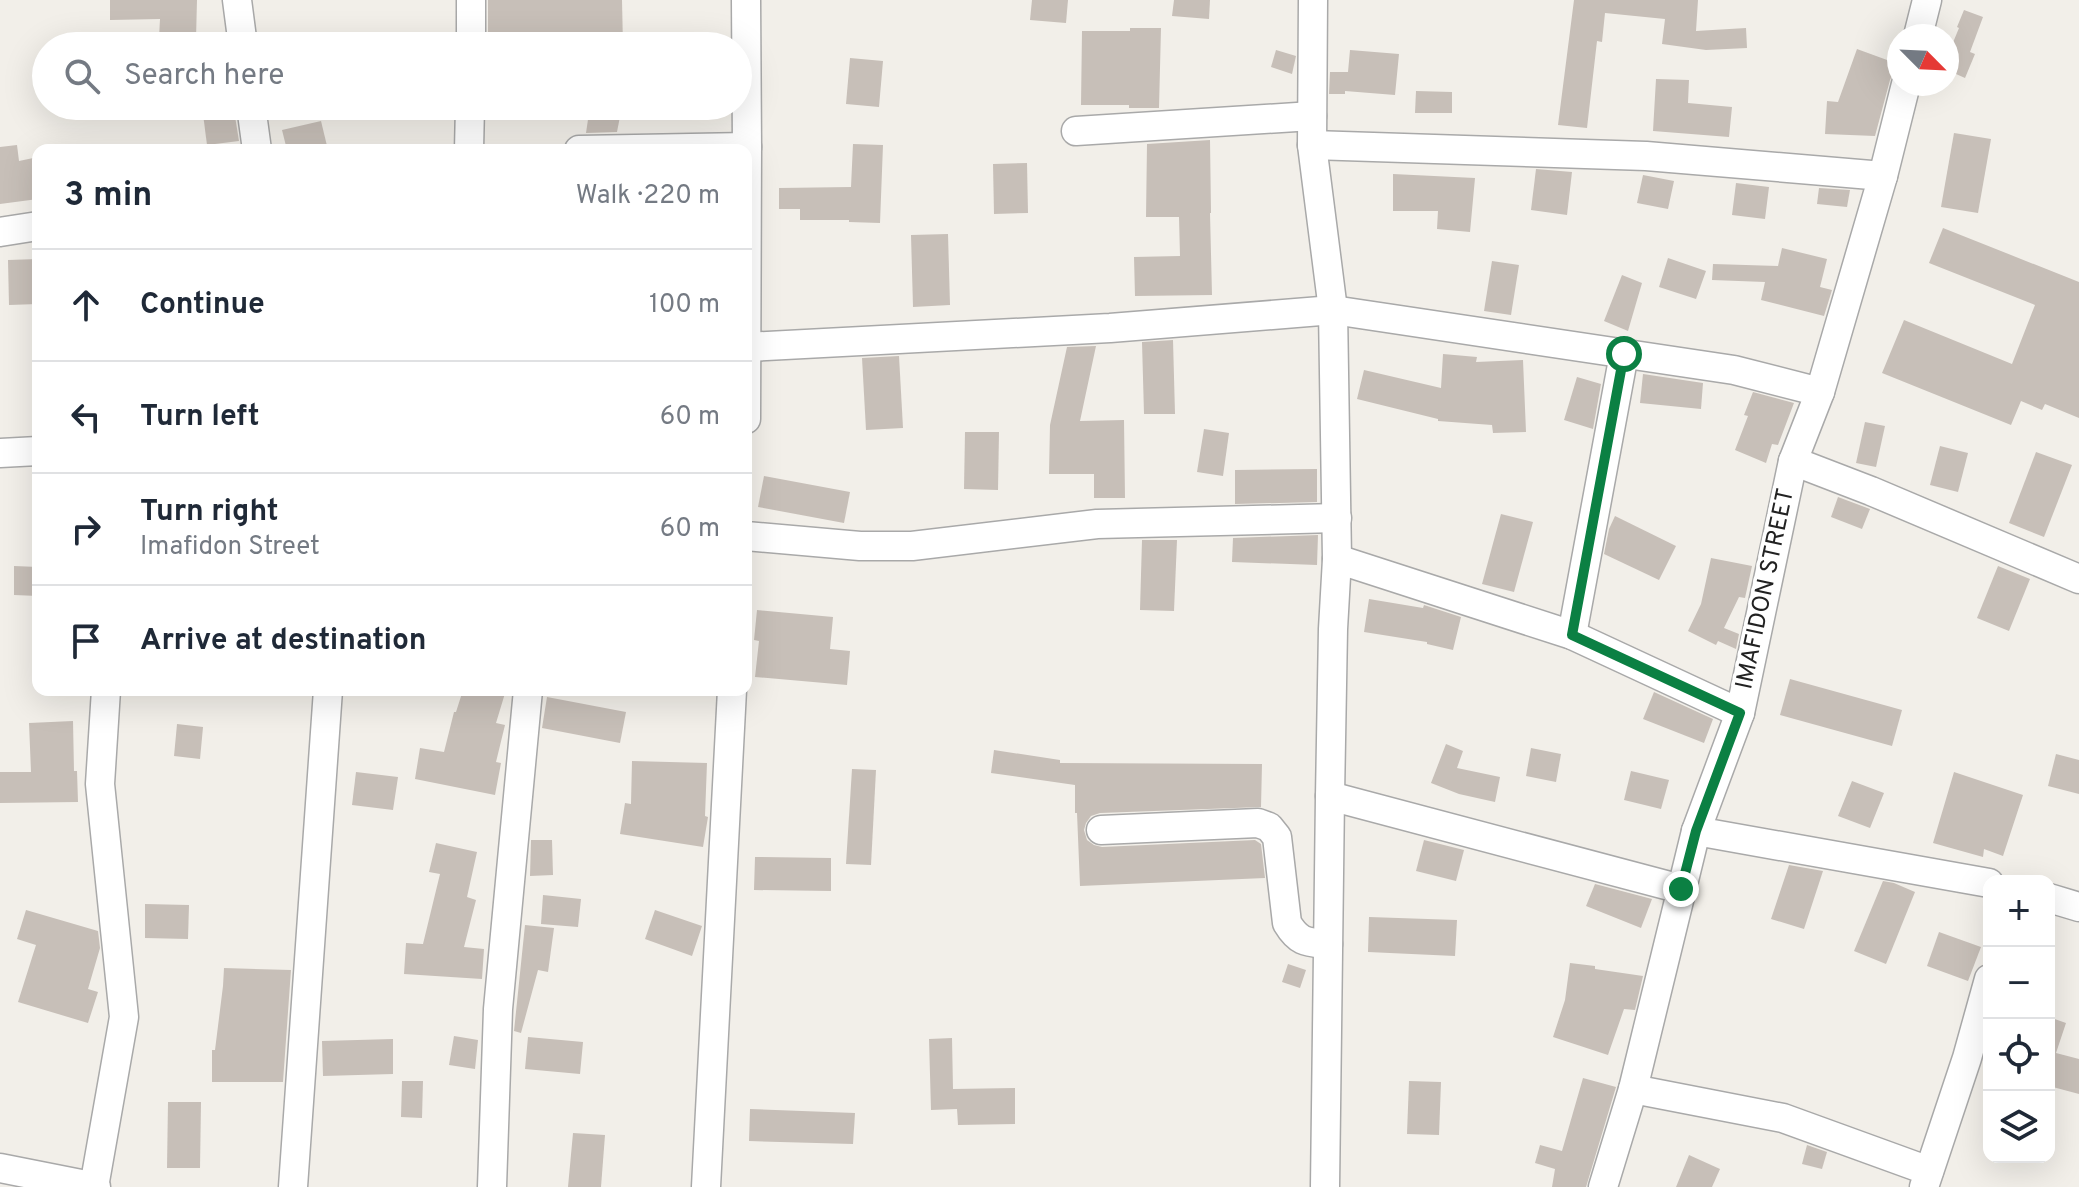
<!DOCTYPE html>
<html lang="en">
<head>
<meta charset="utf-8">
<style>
  body { margin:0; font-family:Overpass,sans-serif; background:#f6f6f7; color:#1f2937 }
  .controls { position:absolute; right:24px; bottom:24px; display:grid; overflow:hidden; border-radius:16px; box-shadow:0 8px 32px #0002 }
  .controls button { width:72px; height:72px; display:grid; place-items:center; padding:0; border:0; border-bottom:2px solid #e0e1e3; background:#fff; color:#1f2937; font:40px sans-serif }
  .compass { position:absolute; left:1887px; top:24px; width:72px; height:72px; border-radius:50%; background:#fff; box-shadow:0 8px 32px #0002; rotate:114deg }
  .stop { position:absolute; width:24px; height:24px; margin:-18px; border:6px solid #0b8043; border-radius:50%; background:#fff }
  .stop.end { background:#0b8043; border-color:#fff; box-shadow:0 2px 8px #0008 }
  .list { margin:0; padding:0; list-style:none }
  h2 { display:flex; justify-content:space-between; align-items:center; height:104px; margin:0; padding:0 32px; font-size:34px }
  h2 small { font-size:26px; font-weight:400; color:#747a83 }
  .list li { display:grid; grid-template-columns:52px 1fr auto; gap:24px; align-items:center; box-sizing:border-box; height:112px; padding:0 32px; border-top:2px solid #e0e1e3 }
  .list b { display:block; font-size:30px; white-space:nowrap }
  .list p { margin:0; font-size:26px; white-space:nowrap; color:#747a83 }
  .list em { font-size:26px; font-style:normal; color:#747a83 }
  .icon { flex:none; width:44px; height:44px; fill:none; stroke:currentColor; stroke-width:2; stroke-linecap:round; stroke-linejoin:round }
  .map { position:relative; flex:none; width:2079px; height:1187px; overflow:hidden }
  .search { position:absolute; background:#fff; box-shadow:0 8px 32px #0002; left:32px; top:32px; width:720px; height:88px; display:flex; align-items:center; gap:20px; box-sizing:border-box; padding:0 28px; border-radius:44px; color:#747a83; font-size:30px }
  .panel { position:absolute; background:#fff; box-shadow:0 8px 32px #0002; left:32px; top:144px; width:720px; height:552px; border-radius:16px }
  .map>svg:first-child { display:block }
  .building { fill:#c7bfb8 }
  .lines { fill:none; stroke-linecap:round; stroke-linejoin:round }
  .minor-casing { stroke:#a9a9a9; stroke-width:31 }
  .minor { stroke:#fff; stroke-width:28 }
  .route { stroke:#0b8043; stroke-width:10 }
  .labels { text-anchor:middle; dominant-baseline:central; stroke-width:7; stroke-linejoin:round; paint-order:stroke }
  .street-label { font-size:24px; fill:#222; stroke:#fff }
</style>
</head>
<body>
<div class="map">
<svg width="2079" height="1187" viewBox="0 0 2079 1187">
  <rect width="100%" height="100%" fill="#f2efe9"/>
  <g class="building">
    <polygon points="110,0 197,0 196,39 159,38 160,19 110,20"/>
    <polygon points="488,0 622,0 623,46 488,46"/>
    <polygon points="1032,0 1068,0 1066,23 1030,20"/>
    <polygon points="1174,0 1210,0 1209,19 1172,16"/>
    <polygon points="1574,0 1698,0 1696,31 1746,28 1747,48 1706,50 1662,44 1665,19 1605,13 1602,42 1597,41 1587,128 1558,125"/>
    <polygon points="1964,10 1983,17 1970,52 1975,54 1965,78 1947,70 1947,57 1959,28 1957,27"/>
    <polygon points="1130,28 1161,28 1159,108 1129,108 1129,105 1081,105 1082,31 1130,31"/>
    <polygon points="1857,49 1898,64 1890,80 1875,136 1825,134 1827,101 1838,102"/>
    <polygon points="1276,50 1296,56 1292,74 1271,67"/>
    <polygon points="1350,50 1399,54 1395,95 1345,91 1345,94 1329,94 1330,72 1348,72"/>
    <polygon points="850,58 883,61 879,107 846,104"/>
    <polygon points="1656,79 1689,80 1688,103 1732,107 1729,137 1653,131"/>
    <polygon points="1416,91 1452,92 1452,113 1415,113"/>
    <polygon points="590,106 622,106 617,132 586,133"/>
    <polygon points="234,110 239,141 207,145 203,114"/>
    <polygon points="321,121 328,150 287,150 282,130"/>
    <polygon points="1954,133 1991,139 1978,213 1941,207"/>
    <polygon points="1210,140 1211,213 1210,213 1212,295 1135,296 1134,257 1180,256 1179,217 1146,217 1147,144"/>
    <polygon points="853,144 883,145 880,223 849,222 849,220 800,220 800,209 779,209 779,188 851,187"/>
    <polygon points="17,145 19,161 38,157 38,199 0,204 0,147"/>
    <polygon points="1027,163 1028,213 994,214 993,164"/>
    <polygon points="1536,169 1572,172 1567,215 1531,210"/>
    <polygon points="1393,174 1475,178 1470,232 1437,229 1438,211 1393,211"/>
    <polygon points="1643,175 1674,181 1668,209 1637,203"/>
    <polygon points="1736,183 1769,187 1765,219 1732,215"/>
    <polygon points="1819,188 1850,190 1847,207 1817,204"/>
    <polygon points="1943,228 2079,282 2079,418 2045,404 2042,410 2021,401 2011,425 1882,373 1904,320 2012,364 2035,305 1929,263"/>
    <polygon points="948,234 950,305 913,307 911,235"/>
    <polygon points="1782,248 1827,259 1820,287 1832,290 1824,316 1761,300 1765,282 1712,280 1713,264 1778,266"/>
    <polygon points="1668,258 1706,271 1696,299 1659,287"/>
    <polygon points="38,259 38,304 9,305 8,260"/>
    <polygon points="1492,261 1519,265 1511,315 1484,311"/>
    <polygon points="1622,275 1642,283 1628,331 1604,321"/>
    <polygon points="1173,340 1175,414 1144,414 1142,342"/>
    <polygon points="1096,346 1080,421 1124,420 1125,498 1094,498 1094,474 1049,474 1050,425 1067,347"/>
    <polygon points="1443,354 1477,357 1476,362 1523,360 1526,432 1493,433 1492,425 1438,421 1438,419 1357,399 1364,370 1441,388"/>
    <polygon points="899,356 903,428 866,430 862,358"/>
    <polygon points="1643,374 1703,383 1701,409 1640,403"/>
    <polygon points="1577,377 1601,384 1593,429 1564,420"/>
    <polygon points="1753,392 1794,403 1778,445 1772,444 1766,463 1735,450 1748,416 1744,415"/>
    <polygon points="1865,422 1885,426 1876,467 1856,463"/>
    <polygon points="1204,429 1229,433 1223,476 1197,472"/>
    <polygon points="965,432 999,432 998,490 964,489"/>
    <polygon points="1940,446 1968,453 1958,492 1930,485"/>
    <polygon points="2036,452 2072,465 2044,537 2009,523"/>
    <polygon points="1317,469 1317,502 1235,504 1235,470"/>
    <polygon points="764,476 850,492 844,523 758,507"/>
    <polygon points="1838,497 1870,509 1862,529 1831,517"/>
    <polygon points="1501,514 1533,522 1514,592 1482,584"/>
    <polygon points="1615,516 1676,546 1659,580 1604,554 1609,529"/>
    <polygon points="1318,535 1317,565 1232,562 1233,538"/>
    <polygon points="1142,540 1177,540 1174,611 1140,610"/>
    <polygon points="1711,558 1752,566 1745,598 1739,597 1724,628 1739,634 1736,649 1718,641 1716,645 1688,631 1701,604"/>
    <polygon points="14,566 38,567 38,596 14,595"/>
    <polygon points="1998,566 2030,579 2009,631 1977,618"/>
    <polygon points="1369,599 1423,608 1424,605 1461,617 1453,650 1427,644 1427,642 1364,632"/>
    <polygon points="757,610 833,617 830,649 850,651 847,685 755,677 759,641 754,640"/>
    <polygon points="1790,679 1902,710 1892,746 1780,715"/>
    <polygon points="463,690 506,690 496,723 505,725 496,762 501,763 495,795 415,779 420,748 444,752 454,712 456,712"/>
    <polygon points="1654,692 1713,719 1704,743 1643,719"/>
    <polygon points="547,697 626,712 620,743 542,728"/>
    <polygon points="73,721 74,771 77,771 78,802 0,803 0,772 31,772 29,723"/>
    <polygon points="177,724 203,727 200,759 174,756"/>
    <polygon points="1446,744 1463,751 1457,768 1500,777 1495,802 1459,794 1431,783"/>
    <polygon points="1531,748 1561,754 1556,782 1526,776"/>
    <polygon points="994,750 1060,760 1060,763 1262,764 1261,807 1100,813 1091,816 1086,823 1084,830 1087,840 1094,845 1102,847 1255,840 1261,844 1265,878 1080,886 1077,813 1075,813 1075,785 991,773"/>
    <polygon points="2056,754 2079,760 2079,794 2048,786"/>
    <polygon points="632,761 707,763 705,816 708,817 703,847 620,834 625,803 631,804"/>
    <polygon points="852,769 876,770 871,865 846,864"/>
    <polygon points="1631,771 1669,780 1661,809 1624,800"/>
    <polygon points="356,772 398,777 393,810 352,805"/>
    <polygon points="1954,772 2023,795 2003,856 1984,849 1983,857 1933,843"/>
    <polygon points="1852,781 1884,793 1870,828 1838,816"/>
    <polygon points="531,840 552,840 553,875 530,876"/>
    <polygon points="1424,840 1464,850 1456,881 1416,871"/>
    <polygon points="436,843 477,852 467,897 476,900 464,947 484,949 482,979 404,974 406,943 423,944 440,874 429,872"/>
    <polygon points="755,857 831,858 831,891 754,890"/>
    <polygon points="1789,865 1823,871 1804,929 1771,919"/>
    <polygon points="1883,881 1894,883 1915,892 1886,964 1854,951"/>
    <polygon points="1595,884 1652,899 1641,928 1586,906"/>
    <polygon points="543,895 581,899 578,927 541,924"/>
    <polygon points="145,904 189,905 188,939 145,938"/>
    <polygon points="26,910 98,931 100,948 88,989 98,992 88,1023 18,1002 36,945 17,939"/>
    <polygon points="655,910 702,926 692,956 645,939"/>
    <polygon points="1369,917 1457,920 1455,956 1368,952"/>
    <polygon points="525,925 554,928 548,972 538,970 521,1033 514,1031"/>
    <polygon points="1939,932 1981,947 1968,981 1927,966"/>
    <polygon points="1570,963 1595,966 1595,969 1643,976 1635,1010 1624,1009 1608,1055 1553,1037 1565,1000"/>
    <polygon points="1288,964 1306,970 1300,988 1282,982"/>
    <polygon points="224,968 291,970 283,1082 212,1082 212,1050 215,1050 223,986"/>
    <polygon points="2049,1017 2066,1023 2056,1053 2079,1059 2079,1094 2049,1086"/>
    <polygon points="454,1036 478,1040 475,1069 449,1065"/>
    <polygon points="528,1037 583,1042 580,1074 525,1069"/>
    <polygon points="952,1038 953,1089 1015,1088 1015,1124 958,1125 957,1109 931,1110 929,1039"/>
    <polygon points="393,1039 393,1074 323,1076 322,1041"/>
    <polygon points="1583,1078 1616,1087 1586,1187 1552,1187 1555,1169 1535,1163 1540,1145 1562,1151"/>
    <polygon points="402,1081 423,1081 422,1118 401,1117"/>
    <polygon points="1409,1081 1441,1082 1439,1135 1407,1134"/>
    <polygon points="168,1102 201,1102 200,1168 167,1168"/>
    <polygon points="750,1109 855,1113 853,1144 749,1141"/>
    <polygon points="573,1133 605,1135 601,1187 568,1187"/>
    <polygon points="1807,1145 1827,1152 1822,1169 1802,1164"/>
    <polygon points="1689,1155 1720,1169 1712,1187 1676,1187"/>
  </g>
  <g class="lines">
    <g class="minor-casing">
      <g id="minor">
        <polyline points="237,0 243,46"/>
        <polyline points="746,0 747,147 746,419"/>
        <polyline points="1313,0 1312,145 1333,310 1337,559 1333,629 1330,796 1325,1187"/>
        <polyline points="1918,36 1927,0"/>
        <polyline points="471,46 471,0"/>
        <polyline points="251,106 257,150"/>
        <polyline points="1076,131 1312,116"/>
        <polyline points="1312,145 1646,156 1883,176"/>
        <polyline points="469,150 470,106"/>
        <polyline points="579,150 747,147"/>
        <polyline points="0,232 38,226"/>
        <polyline points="747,347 1110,328 1333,310 1734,370 1820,392"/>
        <polyline points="0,453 38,451"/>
        <polyline points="1793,461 1871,491 2079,579"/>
        <polyline points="746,536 860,546 912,546 1097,524 1337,518"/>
        <polyline points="1337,559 1572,635 1740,713"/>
        <polyline points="1572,635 1624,354"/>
        <polyline points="1330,796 1681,889"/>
        <path d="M1101,830L1258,823L1269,827L1277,837L1287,923C1299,943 1307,942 1328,944"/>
        <polyline points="1696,831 1989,883"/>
        <polyline points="2049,898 2079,907"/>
        <polyline points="1633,1089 1783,1118 1929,1171"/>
        <polyline points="0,1168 96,1187"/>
        <polyline points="94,1187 124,1017 100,784 106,690"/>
        <polyline points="293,1187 328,690"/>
        <polyline points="492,1187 498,1009 528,690"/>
        <polyline points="706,1187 732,690"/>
        <polyline points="1603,1187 1633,1089 1696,831 1740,713 1793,461 1820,392 1883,176 1906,84"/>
        <polyline points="1924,1187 1967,1058 1989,979"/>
      </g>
    </g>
    <use href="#minor" class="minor"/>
  </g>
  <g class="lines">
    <polyline class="route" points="1624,354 1572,635 1740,713 1696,831 1681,889"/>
  </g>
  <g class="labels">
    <g class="street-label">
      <text transform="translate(1766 589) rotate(-78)">IMAFIDON STREET</text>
    </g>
  </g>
</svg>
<div class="controls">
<button>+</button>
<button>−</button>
<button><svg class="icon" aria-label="locate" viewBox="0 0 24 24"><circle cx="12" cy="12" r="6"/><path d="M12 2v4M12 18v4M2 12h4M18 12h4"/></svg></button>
<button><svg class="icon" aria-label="layers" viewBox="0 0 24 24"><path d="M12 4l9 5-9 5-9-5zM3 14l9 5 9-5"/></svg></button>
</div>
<svg class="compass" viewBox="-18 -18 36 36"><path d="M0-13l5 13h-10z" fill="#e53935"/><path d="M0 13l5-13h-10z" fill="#747a83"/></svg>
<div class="stop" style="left:1624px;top:354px"></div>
<div class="stop end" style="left:1681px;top:889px"></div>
<div class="search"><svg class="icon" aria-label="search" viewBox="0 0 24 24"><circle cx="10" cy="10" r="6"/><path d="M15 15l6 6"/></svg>Search here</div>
<section class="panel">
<h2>3 min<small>Walk · 220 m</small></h2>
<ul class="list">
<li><svg class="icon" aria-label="ahead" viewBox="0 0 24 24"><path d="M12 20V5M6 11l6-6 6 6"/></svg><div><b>Continue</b></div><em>100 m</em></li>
<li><svg class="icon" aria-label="left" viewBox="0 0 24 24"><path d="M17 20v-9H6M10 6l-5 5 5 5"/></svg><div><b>Turn left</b></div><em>60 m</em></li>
<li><svg class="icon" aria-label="right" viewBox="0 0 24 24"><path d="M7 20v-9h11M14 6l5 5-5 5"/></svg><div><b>Turn right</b><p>Imafidon Street</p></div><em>60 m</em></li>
<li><svg class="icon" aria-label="arrive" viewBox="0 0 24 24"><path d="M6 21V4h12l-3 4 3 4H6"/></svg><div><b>Arrive at destination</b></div></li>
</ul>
</section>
</div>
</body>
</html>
